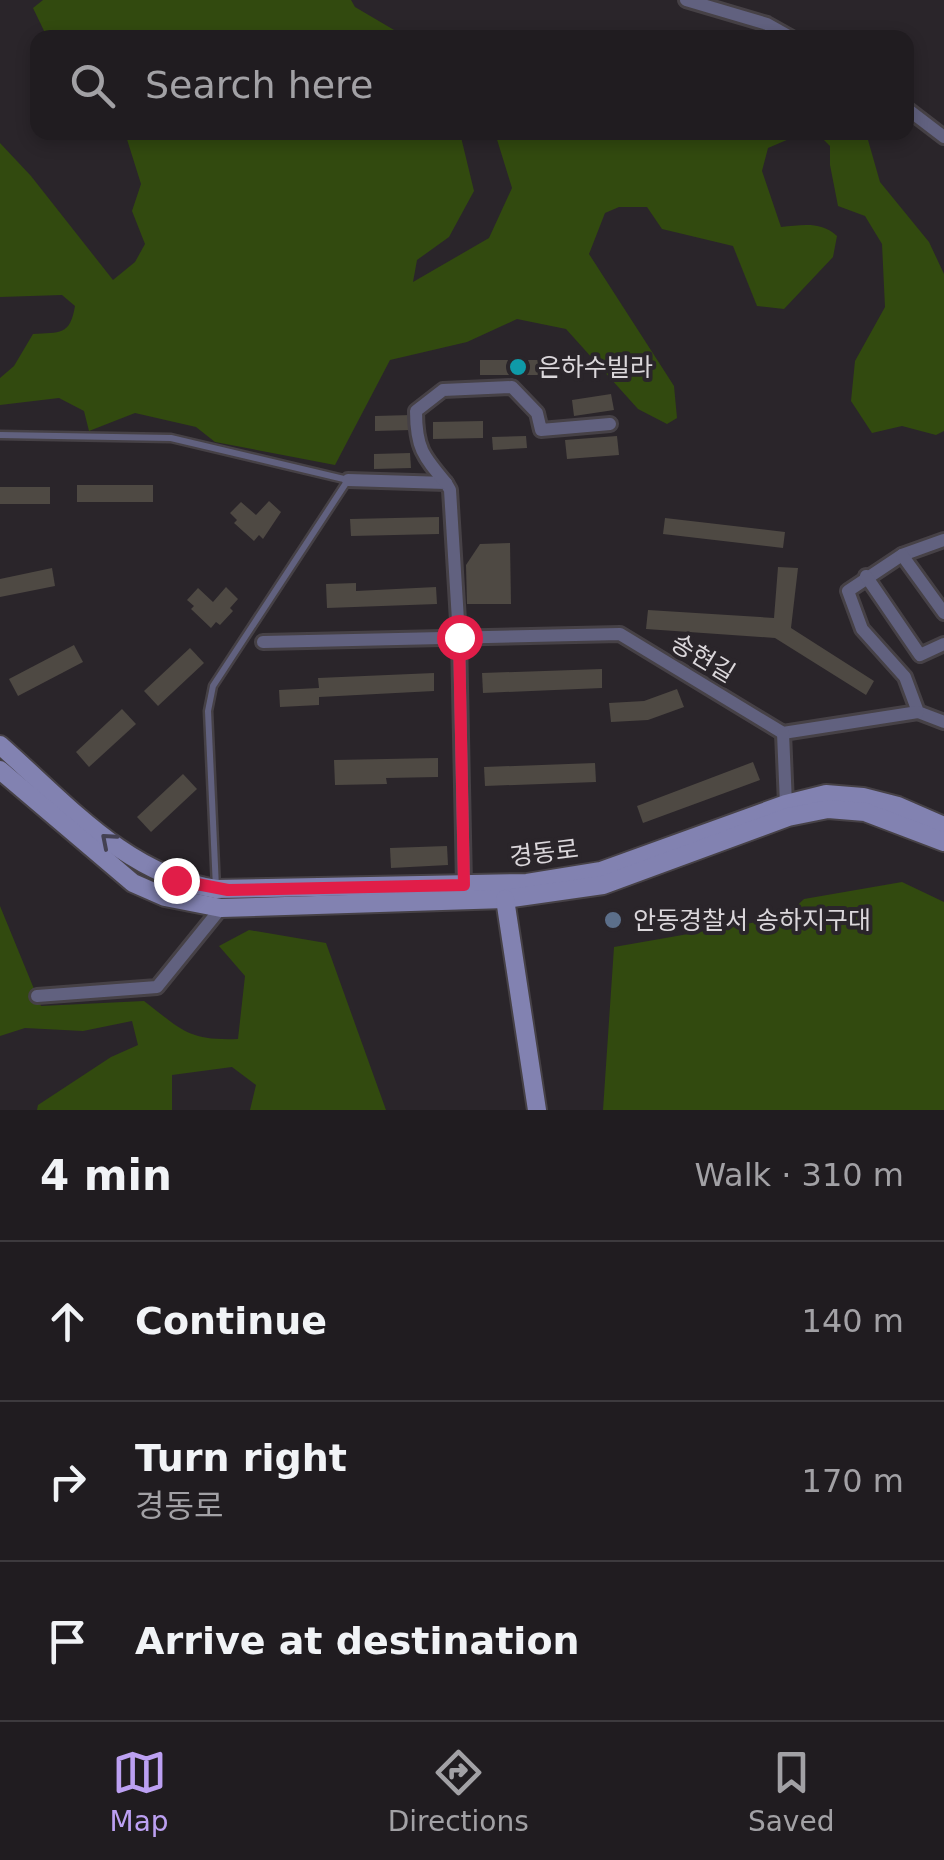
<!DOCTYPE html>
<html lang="en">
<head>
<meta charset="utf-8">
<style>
  body { margin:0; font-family:"DejaVu Sans","Noto Sans KR",sans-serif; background:#2d292d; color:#f1f3f6 }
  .stop { position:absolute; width:30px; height:30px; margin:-22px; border:8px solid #e11d48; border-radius:50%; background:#fff }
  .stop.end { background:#e11d48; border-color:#fff; box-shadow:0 2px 10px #0008 }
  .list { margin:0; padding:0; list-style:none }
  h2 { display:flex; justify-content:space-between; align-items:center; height:130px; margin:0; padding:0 40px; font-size:42px }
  h2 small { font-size:32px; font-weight:400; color:#a2a1a5 }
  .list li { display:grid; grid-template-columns:65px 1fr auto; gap:30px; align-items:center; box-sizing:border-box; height:160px; padding:0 40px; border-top:2px solid #3d3a3e }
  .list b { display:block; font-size:38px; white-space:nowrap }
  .list p { margin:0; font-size:32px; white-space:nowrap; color:#a2a1a5 }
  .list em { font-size:32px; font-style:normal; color:#a2a1a5 }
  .icon { flex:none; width:55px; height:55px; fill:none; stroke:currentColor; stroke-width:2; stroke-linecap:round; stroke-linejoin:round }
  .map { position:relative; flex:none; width:944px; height:1110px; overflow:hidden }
  .search { position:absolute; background:#201c20; box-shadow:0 5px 15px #0003; left:30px; right:30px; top:30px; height:110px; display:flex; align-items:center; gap:25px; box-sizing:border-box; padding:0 35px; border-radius:20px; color:#a2a1a5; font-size:38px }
  .sheet { height:610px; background:#201c20 }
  nav { display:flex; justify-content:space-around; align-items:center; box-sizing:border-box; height:140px; border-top:2px solid #3d3a3e; background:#201c20; font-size:28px; color:#a2a1a5 }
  nav a { display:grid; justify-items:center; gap:5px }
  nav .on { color:#bca0f2 }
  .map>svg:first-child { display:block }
  .green { fill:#324a0f }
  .building { fill:#4e4943 }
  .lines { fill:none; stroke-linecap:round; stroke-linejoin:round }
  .lane-casing { stroke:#464146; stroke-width:11 }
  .street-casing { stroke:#464146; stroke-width:18 }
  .secondary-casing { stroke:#464146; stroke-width:22 }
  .lane { stroke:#61617f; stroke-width:6 }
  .street { stroke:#61617f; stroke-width:12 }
  .secondary { stroke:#8282b1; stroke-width:18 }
  .oneway { stroke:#444152 }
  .route { stroke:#e11d48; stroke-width:12 }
  .culture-dot { fill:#0f9aa8; stroke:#2a252a; stroke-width:4 }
  .service-dot { fill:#5c6f8a; stroke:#2a252a; stroke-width:4 }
  .labels { text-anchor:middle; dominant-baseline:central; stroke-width:8; stroke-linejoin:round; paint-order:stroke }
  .poi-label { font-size:25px; fill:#dbd7db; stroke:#2a252a; text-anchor:start }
  .street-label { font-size:25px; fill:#dbd7db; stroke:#2a252a }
</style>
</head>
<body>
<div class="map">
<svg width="944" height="1110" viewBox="0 0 944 1110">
  <rect width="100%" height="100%" fill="#2a252a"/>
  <g class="green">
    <polygon points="43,0 351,0 355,7 406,37 47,37 33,8"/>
    <path d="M125,133H460L474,191L449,237L417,260L413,282L489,238L512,188L495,133H866L880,182L929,242L944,274V431L936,435L902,426L872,433L851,401L855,361L885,307L882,244L865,216L838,206L830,165V146L820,136L789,139L768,148L762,171L781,227C802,225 821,221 837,236L833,257L784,309L757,306L733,246L662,229L647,207H619L605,213L589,254L674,386L677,418L667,424L638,409L566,329L517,319L467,342L390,360L335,465L215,442L196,427L135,413L89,431L84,411L59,398L0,405V378L14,366L33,334C60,332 70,336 75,306L62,295L0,297V143L31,176L113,280L135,262L145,244L132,211L141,184Z"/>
    <polygon points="902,882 944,902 944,1110 603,1110 614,947 785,917 804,899"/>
    <path d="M0,906L41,1006L144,1001C181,1029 187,1041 238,1039L245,976L219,946L249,930L326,943L386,1110H250L256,1085L232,1067L172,1075V1110H37L38,1105L111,1057L138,1045L132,1021L83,1031L25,1028L0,1036Z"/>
  </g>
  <g class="building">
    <rect x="480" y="360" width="76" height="15"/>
    <polygon points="611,394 614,410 574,416 572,400"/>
    <polygon points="411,415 411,430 375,431 375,416"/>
    <polygon points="483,421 483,438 433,439 433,422"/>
    <polygon points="526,436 527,448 493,450 492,437"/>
    <polygon points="617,436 619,455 567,459 565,440"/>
    <polygon points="410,453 411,468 374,469 374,454"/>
    <rect x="77" y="485" width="76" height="17"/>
    <rect x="0" y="487" width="50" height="17"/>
    <polygon points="269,501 281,512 263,539 259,535 254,541 234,523 237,520 230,513 241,502 256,515"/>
    <polygon points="439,517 439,534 351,536 350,519"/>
    <polygon points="665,518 785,532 783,548 663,534"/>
    <polygon points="510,543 511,604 467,604 466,565 480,544"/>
    <polygon points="778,567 798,568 791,628 874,681 866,695 775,638 646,629 648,610 774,618"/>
    <polygon points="52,568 55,586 0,597 0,579"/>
    <polygon points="356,583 356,591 436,587 437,604 327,608 326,584"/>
    <polygon points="226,587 238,599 230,608 233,611 220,625 216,622 211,628 191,609 194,606 187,600 198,588 213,602"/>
    <polygon points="74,645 83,662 18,696 9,679"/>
    <polygon points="190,648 204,663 158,706 144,691"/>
    <polygon points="602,669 602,688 483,693 482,673"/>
    <polygon points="434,673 434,691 319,697 319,705 280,707 279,690 319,688 318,678"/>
    <polygon points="677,689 684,707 648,720 611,722 609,703 644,701"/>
    <polygon points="122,709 136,724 89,767 76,752"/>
    <polygon points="438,758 438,777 386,778 387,784 335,785 334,760"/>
    <polygon points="753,762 760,780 643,823 637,806"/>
    <polygon points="595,763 596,782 485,786 484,767"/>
    <polygon points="183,774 197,789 151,832 137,817"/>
    <polygon points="447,846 448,865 391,868 390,848"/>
  </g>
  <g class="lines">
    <g class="lane-casing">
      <polyline id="lane" points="0,435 171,438 348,480 213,686 208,711 216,888"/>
    </g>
    <g class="street-casing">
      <g id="street">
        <polyline points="686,0 767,24 792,38"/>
        <polyline points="906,108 944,137"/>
        <polyline points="348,480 446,483 450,490 459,637 464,885"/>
        <path d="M446,483C423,456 416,448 416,411L443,390L512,387L537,413L541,430L610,424"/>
        <polyline points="944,540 902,555 848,591 862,629 905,677 918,712 944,722"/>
        <polyline points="902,555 944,613"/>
        <polyline points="866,576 920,655 944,644"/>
        <polyline points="263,642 620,634 783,733 918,712"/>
        <polyline points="783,733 786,804"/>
        <polyline points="37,996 157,987 221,908"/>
      </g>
    </g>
    <g class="secondary-casing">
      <g id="secondary">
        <path d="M0,745C66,803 126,875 216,889L527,883L601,871L786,804L826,794L863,797L898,806L944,826"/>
        <polyline points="0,770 133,883 165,897 221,908 505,899 603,885 788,817 828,809 865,812 944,842"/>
        <polyline points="505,899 537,1110"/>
      </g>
    </g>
    <use href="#lane" class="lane"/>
    <use href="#street" class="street"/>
    <use href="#secondary" class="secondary"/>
  </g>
  <defs><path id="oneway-chevron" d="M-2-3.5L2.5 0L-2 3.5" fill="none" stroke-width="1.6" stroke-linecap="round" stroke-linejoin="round" transform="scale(2.5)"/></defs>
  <use class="oneway" href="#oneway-chevron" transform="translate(108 840) rotate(-139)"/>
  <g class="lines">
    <polyline class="route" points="176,880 228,890 464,885 459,637"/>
  </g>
  <circle class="culture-dot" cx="518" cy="367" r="10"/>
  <circle class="service-dot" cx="613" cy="920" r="10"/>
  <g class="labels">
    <g class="poi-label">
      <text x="538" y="367">은하수빌라</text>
      <text x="633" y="920">안동경찰서 송하지구대</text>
    </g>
    <g class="street-label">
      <text transform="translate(703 658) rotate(31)">송현길</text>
      <text transform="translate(544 853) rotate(-7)">경동로</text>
    </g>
  </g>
</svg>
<div class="stop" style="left:459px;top:637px"></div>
<div class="stop end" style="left:176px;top:880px"></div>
<div class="search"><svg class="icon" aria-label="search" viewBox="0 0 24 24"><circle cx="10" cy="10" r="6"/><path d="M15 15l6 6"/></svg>Search here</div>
</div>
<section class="sheet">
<h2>4 min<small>Walk · 310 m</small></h2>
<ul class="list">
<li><svg class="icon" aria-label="ahead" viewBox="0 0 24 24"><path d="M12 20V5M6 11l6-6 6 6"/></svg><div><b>Continue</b></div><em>140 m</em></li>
<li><svg class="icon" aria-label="right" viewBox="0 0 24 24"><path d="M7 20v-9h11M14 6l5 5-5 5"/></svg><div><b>Turn right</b><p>경동로</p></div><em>170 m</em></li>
<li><svg class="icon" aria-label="arrive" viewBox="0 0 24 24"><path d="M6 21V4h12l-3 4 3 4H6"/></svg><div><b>Arrive at destination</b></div></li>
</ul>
</section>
<nav>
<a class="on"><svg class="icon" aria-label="map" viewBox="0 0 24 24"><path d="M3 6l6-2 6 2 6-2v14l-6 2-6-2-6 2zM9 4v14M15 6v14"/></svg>Map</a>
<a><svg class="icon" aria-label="directions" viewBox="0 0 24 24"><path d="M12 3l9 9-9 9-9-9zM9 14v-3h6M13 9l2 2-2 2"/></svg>Directions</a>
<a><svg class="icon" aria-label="saved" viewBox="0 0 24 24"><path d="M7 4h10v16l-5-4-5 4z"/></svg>Saved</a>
</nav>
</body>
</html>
